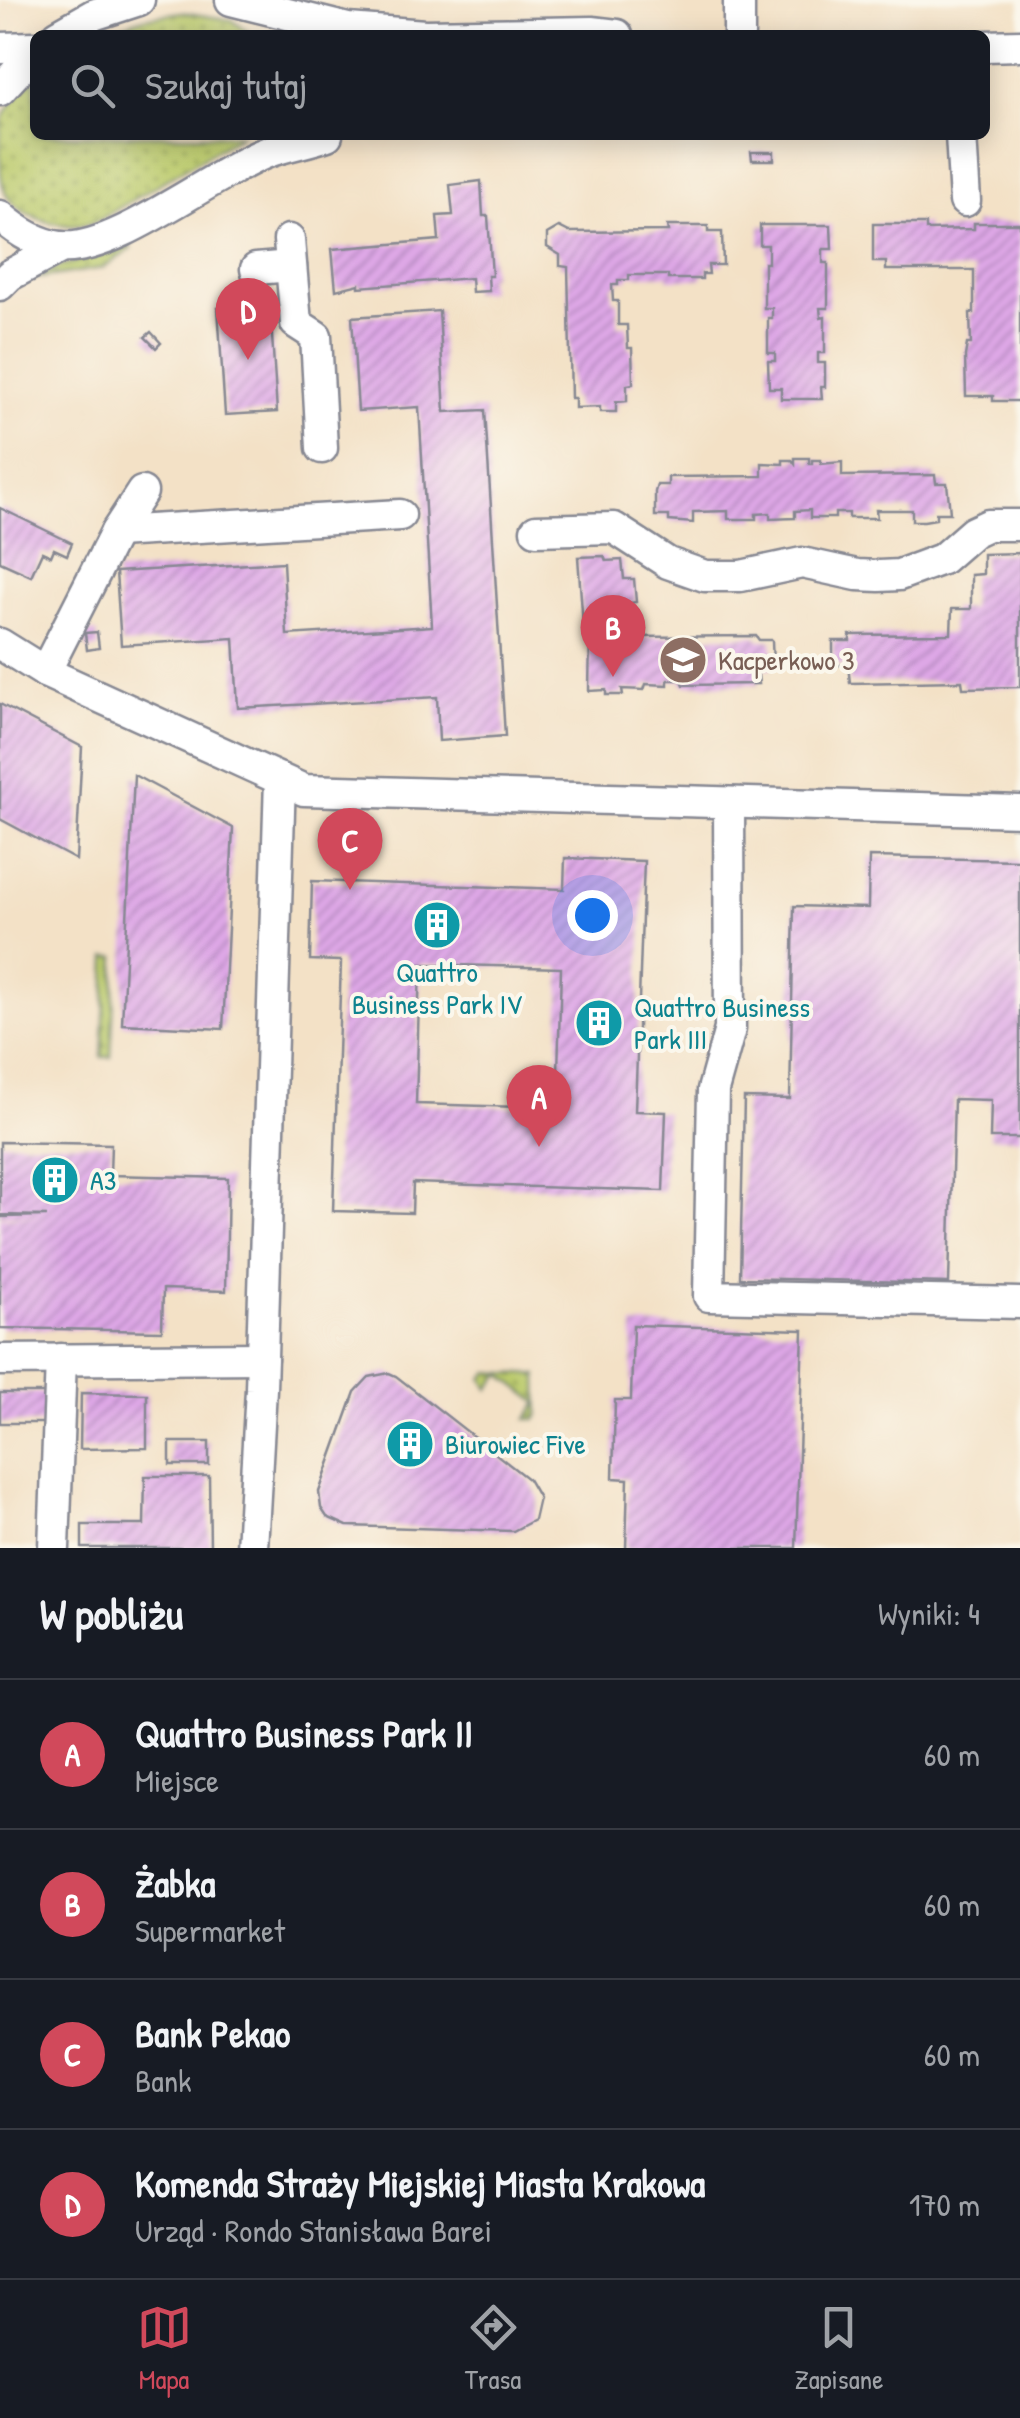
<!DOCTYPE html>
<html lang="pl">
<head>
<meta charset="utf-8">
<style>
  body { margin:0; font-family:"Patrick Hand",sans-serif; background:#20242c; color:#f1f3f6 }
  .you { position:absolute; left:592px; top:915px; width:35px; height:35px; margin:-25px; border:8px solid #fff; border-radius:50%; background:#1a73e8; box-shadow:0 0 0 15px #1a73e833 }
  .badge { display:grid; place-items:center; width:65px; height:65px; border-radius:50%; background:#d1495b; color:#fff; font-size:32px; font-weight:700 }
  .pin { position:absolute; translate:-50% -82px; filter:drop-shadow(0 2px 5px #0008) }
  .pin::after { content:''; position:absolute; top:52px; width:35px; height:30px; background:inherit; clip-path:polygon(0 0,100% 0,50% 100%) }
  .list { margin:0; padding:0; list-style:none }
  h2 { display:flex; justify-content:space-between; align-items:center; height:130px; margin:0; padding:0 40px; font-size:42px }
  h2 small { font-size:32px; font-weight:400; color:#9ea1a6 }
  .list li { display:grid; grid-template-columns:65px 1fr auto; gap:30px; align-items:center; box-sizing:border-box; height:150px; padding:0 40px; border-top:2px solid #363941 }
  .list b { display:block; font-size:38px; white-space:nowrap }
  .list p { margin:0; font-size:32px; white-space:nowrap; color:#9ea1a6 }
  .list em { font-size:32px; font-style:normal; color:#9ea1a6 }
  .icon { flex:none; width:55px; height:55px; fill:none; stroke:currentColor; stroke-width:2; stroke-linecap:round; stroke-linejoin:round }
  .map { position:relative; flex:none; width:1020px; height:1548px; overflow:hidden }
  .search { position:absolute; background:#171b24; box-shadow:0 5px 25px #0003; left:30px; right:30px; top:30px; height:110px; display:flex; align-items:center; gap:25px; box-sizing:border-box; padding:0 35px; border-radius:15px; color:#9ea1a6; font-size:38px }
  .sheet { height:730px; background:#171b24 }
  nav { display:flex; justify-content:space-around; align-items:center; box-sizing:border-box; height:140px; border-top:2px solid #363941; background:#171b24; font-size:28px; color:#9ea1a6 }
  nav a { display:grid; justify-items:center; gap:5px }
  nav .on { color:#d1495b }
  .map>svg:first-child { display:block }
  .grass { fill:url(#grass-dots); stroke:#6c7d66; stroke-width:2.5 }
  .building { fill:url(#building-hatch); fill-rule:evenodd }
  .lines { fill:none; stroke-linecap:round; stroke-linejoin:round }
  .minor-casing { stroke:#878892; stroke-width:35 }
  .minor { stroke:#fff; stroke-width:30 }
  .labels { text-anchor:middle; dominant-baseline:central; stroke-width:8; stroke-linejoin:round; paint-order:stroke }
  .education-label { font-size:28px; fill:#785e54; stroke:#fbf7ec; text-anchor:start }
  .culture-label { font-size:28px; fill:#0d838f; stroke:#fbf7ec; text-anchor:start }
</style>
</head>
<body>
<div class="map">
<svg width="1020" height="1548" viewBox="0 0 1020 1548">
  <defs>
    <pattern id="grass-dots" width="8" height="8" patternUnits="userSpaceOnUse" patternTransform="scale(2.5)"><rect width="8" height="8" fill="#bccb6d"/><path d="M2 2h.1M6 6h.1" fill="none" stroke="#98a55d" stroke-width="1.8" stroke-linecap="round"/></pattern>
    <pattern id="building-hatch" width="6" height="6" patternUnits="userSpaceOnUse" patternTransform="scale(2.5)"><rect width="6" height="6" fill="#dea7e6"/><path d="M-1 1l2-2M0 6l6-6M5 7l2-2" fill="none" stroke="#b388be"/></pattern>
  </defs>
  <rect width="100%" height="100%" fill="#fbf7ec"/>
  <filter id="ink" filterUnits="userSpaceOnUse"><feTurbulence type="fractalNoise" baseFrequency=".01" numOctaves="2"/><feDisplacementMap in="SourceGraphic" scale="20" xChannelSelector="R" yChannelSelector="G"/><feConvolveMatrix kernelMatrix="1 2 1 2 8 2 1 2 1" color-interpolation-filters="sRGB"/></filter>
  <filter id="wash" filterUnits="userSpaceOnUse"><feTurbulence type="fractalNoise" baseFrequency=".0048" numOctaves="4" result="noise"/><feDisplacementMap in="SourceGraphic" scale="40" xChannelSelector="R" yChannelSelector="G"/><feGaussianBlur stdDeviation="2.25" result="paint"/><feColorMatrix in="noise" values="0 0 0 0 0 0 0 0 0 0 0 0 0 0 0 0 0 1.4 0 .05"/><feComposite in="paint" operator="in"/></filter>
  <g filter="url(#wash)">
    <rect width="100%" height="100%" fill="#f3e1c6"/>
    <g class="grass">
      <polygon points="181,12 232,20 252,35 95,35 144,18"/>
      <path d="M35,77V135H241L99,220C80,228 65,227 46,221C4,208 0,191 0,152C0,141 0,130 2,121C9,104 22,90 35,77Z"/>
      <polygon points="129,246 131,249 103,268 32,279 58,267"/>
      <polygon points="107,957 116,957 111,1057 102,1057"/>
      <polygon points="489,1372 538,1375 539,1415 536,1419 527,1419 538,1403 501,1374 489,1389 483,1379"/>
    </g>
    <g id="blocks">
      <g class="building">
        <polygon points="751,152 774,152 774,160 752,160"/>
        <polygon points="481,181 483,216 488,216 492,276 488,276 489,291 472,292 471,278 359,287 359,284 336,290 332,249 439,240 437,216 453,215 450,185"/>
        <polygon points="974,223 1020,223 1020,401 993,401 993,396 966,396 965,356 967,344 971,344 970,313 974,313 974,270 886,270 886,262 873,262 873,224 926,224 926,230 974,229"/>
        <polygon points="760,225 831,225 832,249 823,249 823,263 828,263 828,308 820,308 821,318 825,317 825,353 818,353 818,363 825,363 825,387 821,387 822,399 781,399 781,388 769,388 768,361 775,361 775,353 768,353 768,318 772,318 772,308 764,308 764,263 768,263 768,245 760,245"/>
        <polygon points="667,226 708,226 708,232 722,232 723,265 708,265 709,274 702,274 702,279 668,279 668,275 629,275 629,280 618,280 618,285 612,285 613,301 618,301 618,325 627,325 628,348 632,348 633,384 627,385 627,401 616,402 616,412 600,412 600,407 575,408 575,398 571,398 568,267 560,266 560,255 547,247 547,234 559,227 569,232 668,231"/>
        <polygon points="270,305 277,412 225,415 218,308"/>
        <polygon points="439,311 445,412 485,410 505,736 439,741 437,697 238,708 234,638 121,645 116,572 283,562 287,635 432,626 419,407 358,411 352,317"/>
        <polygon points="151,332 161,343 156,348 145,337"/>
        <polygon points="795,458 809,458 809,464 812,464 812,460 821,460 821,464 842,462 842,476 935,475 936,483 947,483 950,513 936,513 936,519 924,521 912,521 912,510 876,510 877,518 849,518 849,513 835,513 835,518 810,518 810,510 795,511 795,518 770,519 770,513 756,514 756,519 728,519 728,511 693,512 693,523 669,521 669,516 655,516 655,492 657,485 668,485 668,477 762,476 762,463 783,464 783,460 792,460 795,464"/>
        <polygon points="0,508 72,543 67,555 54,549 51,556 42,552 31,576 0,562"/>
        <polygon points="1020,553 1020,687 963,688 962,681 850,683 848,665 833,665 833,641 850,641 850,635 951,634 952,609 971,609 971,575 983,574 983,554"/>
        <polygon points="604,556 606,561 622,560 624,579 634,579 636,602 630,603 631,637 756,636 759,640 772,640 773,668 757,668 759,684 684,685 682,680 668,680 668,685 646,684 644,690 622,689 623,695 606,695 606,690 589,691 590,639 584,639 578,557"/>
        <polygon points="97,632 99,648 87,650 85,633"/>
        <polygon points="0,704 82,747 76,860 0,819"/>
        <polygon points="134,775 233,828 223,1029 122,1024"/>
        <polygon points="869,857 1020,860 1020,1138 990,1138 991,1100 954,1099 949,1283 740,1278 744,1098 790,1099 794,906 868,908"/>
        <path d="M565,858L644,861L635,1111L666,1112L663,1191L413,1183L412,1213L333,1211L341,961L310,960L312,881L564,889ZM420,964L561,968L557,1108L416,1104Z"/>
        <polygon points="0,1142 111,1144 110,1175 228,1178 226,1291 163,1289 162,1331 0,1328 0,1217 47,1216 0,1215"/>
        <polygon points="633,1325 803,1330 796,1548 626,1548 628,1479 613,1478 615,1400 631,1400"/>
        <polygon points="389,1373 396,1376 528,1479 539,1498 534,1520 513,1531 347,1526 327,1517 321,1508 319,1492 355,1392 369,1377"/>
        <rect x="0" y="1393" width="46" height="30"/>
        <polygon points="81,1393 147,1394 147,1448 80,1449"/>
        <rect x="170" y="1442" width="39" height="23"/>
        <polygon points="145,1476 209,1476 210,1548 82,1548 82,1525 144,1525"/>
      </g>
    </g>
  </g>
  <g filter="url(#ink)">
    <use href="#blocks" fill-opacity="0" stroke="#878892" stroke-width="2.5"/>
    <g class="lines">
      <g class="minor-casing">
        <g id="minor">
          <polyline points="231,0 348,29 425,35 592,32 617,35"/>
          <polyline points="58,35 93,15 139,0"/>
          <polyline points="739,35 739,0"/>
          <polyline points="985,46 1020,45"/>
          <polyline points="0,48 35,47"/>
          <polyline points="0,90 35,52"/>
          <polyline points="961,135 965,201"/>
          <path d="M0,216C17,231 38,244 61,247C114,253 214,172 268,152C287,145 308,142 327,135"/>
          <polyline points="289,240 296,323 316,336 322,448"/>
          <polyline points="256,269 291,266"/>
          <polyline points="0,285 10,275 62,247"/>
          <polyline points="536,530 614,528 668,563 705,576 741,576 802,563 857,575 879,576 899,575 942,559 973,532 988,525 1020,525"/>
          <polyline points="116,532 400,515"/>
          <polyline points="0,644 45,672 304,790 1020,811"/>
          <polyline points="45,672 116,532 142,492"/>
          <polyline points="729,805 730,1029 713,1090 709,1296 1020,1303"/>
          <polyline points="0,1360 262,1358"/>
          <polyline points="54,1548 61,1359"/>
          <polyline points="252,1548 261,1389 280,779"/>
        </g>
      </g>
      <use href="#minor" class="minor"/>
    </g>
  </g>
  <defs>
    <g id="school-disc" transform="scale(2.5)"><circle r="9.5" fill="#8d6e63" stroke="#fbf7ec"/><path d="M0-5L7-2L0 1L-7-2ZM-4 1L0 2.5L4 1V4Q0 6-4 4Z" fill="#fff"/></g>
    <g id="building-disc" transform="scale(2.5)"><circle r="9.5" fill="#0f9aa8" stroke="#fbf7ec"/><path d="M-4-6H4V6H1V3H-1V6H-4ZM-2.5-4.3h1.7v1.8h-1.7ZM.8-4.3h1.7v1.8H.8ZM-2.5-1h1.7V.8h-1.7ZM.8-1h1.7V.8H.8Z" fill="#fff"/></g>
  </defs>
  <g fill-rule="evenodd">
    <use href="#school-disc" x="683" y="660"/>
    <use href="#building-disc" x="437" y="925"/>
    <use href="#building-disc" x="599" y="1023"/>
    <use href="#building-disc" x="55" y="1180"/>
    <use href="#building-disc" x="410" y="1444"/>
  </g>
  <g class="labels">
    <g class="education-label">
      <text x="718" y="660">Kacperkowo 3</text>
    </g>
    <g class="culture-label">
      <text x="437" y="972" text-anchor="middle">Quattro<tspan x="437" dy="32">Business Park IV</tspan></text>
      <text x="634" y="1007">Quattro Business<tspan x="634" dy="32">Park III</tspan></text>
      <text x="90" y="1180">A3</text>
      <text x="445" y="1444">Biurowiec Five</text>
    </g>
  </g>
</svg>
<div class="you"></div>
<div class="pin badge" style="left:539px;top:1147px">A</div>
<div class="pin badge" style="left:613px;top:677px">B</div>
<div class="pin badge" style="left:350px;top:890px">C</div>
<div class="pin badge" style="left:248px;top:360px">D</div>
<div class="search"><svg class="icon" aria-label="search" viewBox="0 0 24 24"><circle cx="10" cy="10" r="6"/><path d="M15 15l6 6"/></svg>Szukaj tutaj</div>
</div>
<section class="sheet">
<h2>W pobliżu<small>Wyniki: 4</small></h2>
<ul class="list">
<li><span class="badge">A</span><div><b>Quattro Business Park II</b><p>Miejsce</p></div><em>60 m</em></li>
<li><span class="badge">B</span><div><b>Żabka</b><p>Supermarket</p></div><em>60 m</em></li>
<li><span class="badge">C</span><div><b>Bank Pekao</b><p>Bank</p></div><em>60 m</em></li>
<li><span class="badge">D</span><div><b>Komenda Straży Miejskiej Miasta Krakowa</b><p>Urząd · Rondo Stanisława Barei</p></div><em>170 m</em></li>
</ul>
</section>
<nav>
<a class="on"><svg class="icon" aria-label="map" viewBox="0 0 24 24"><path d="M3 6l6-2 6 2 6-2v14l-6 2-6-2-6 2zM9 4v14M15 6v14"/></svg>Mapa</a>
<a><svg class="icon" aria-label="directions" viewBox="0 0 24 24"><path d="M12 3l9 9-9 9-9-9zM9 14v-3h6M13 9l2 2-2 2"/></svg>Trasa</a>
<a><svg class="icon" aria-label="saved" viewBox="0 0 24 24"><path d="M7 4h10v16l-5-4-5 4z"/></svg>Zapisane</a>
</nav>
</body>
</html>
